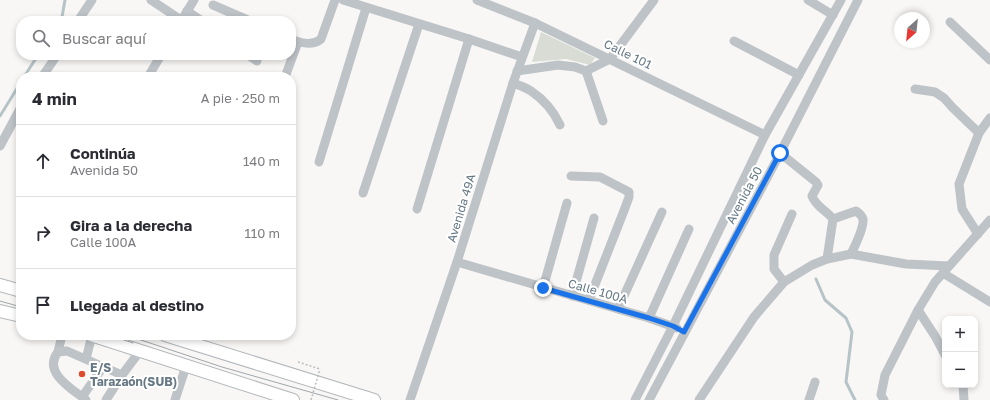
<!DOCTYPE html>
<html lang="es">
<head>
<meta charset="utf-8">
<style>
  body { margin:0; font-family:"Golos Text",sans-serif; background:#f7f7f7; color:#2b2b33 }
  .controls { position:absolute; right:12px; bottom:12px; display:grid; overflow:hidden; border-radius:8px; box-shadow:0 2px 6px #0003 }
  .controls button { width:36px; height:36px; display:grid; place-items:center; padding:0; border:0; border-bottom:1px solid #e1e1e2; background:#fff; color:#2b2b33; font:20px sans-serif }
  .compass { position:absolute; left:894px; top:12px; width:36px; height:36px; border-radius:50%; background:#fff; box-shadow:0 2px 6px #0003; rotate:207deg }
  .stop { position:absolute; width:12px; height:12px; margin:-9px; border:3px solid #1a73e8; border-radius:50%; background:#fff }
  .stop.end { background:#1a73e8; border-color:#fff; box-shadow:0 1px 4px #0008 }
  .list { margin:0; padding:0; list-style:none }
  h2 { display:flex; justify-content:space-between; align-items:center; height:52px; margin:0; padding:0 16px; font-size:17px }
  h2 small { font-size:13px; font-weight:400; color:#7c7c81 }
  .list li { display:grid; grid-template-columns:26px 1fr auto; gap:12px; align-items:center; box-sizing:border-box; height:72px; padding:0 16px; border-top:1px solid #e1e1e2 }
  .list b { display:block; font-size:15px; white-space:nowrap }
  .list p { margin:0; font-size:13px; white-space:nowrap; color:#7c7c81 }
  .list em { font-size:13px; font-style:normal; color:#7c7c81 }
  .icon { flex:none; width:22px; height:22px; fill:none; stroke:currentColor; stroke-width:2; stroke-linecap:round; stroke-linejoin:round }
  .map { position:relative; flex:none; width:990px; height:400px; overflow:hidden }
  .search { position:absolute; background:#fff; box-shadow:0 2px 6px #0003; left:16px; top:16px; width:280px; height:44px; display:flex; align-items:center; gap:10px; box-sizing:border-box; padding:0 14px; border-radius:16px; color:#7c7c81; font-size:15px }
  .panel { position:absolute; background:#fff; box-shadow:0 2px 6px #0003; left:16px; top:72px; width:280px; height:268px; border-radius:16px }
  .map>svg:first-child { display:block }
  .green { fill:#d8dcd4 }
  .lines { fill:none; stroke-linecap:round; stroke-linejoin:round }
  .stream { stroke:#b6c4c7; stroke-width:3 }
  .major-casing { stroke:#b2b7bb; stroke-width:14 }
  .path { stroke:#b9bcbf; stroke-width:1.5; stroke-dasharray:2 2; stroke-linecap:butt }
  .minor { stroke:#bec3c7; stroke-width:9 }
  .major { stroke:#fff; stroke-width:12 }
  .tram { stroke:#a0a7ac; stroke-width:1 }
  .path-bridge { stroke:#b9bcbf; stroke-width:1.5; stroke-dasharray:2 2; stroke-linecap:butt }
  .route { stroke:#1a73e8; stroke-width:5 }
  .poi-dot { fill:#df4d2e; stroke:#fff; stroke-width:1.5 }
  .labels { text-anchor:middle; dominant-baseline:central; stroke-width:4; stroke-linejoin:round; paint-order:stroke }
  .street-label { font-size:12px; fill:#677985; stroke:#fff }
  .poi-label { font-size:12px; font-weight:bold; fill:#677985; stroke:#fff; text-anchor:start }
</style>
</head>
<body>
<div class="map">
<svg width="990" height="400" viewBox="0 0 990 400">
  <rect width="100%" height="100%" fill="#f8f7f5"/>
  <polygon class="green" points="541,32 595,58 590,65 566,59 532,62"/>
  <g class="lines">
    <g class="stream">
      <polyline points="59,21 62,17 65,0"/>
      <polyline points="24,77 38,55"/>
      <polyline points="0,116 21,82"/>
      <polyline points="816,279 825,300 846,318 852,332 846,382 855,400"/>
    </g>
    <g class="major-casing">
      <g id="major">
        <polyline points="0,285 21,291"/>
        <polyline points="0,311 21,316"/>
        <polyline points="91,335 293,400"/>
        <polyline points="165,335 374,400"/>
      </g>
    </g>
    <polyline class="path" points="298,362 320,369"/>
    <g class="minor">
      <polyline points="151,0 181,20"/>
      <polyline points="343,0 469,39 522,57"/>
      <polyline points="477,0 535,23 765,135"/>
      <polyline points="808,0 833,15"/>
      <polyline points="213,5 250,21"/>
      <polyline points="187,11 202,21"/>
      <polyline points="78,21 92,0"/>
      <polyline points="181,21 194,0"/>
      <polyline points="950,22 990,60"/>
      <path d="M291,39C300,43 313,46 321,39L335,0"/>
      <polyline points="734,41 799,75"/>
      <polyline points="248,55 257,61"/>
      <polyline points="517,71 558,65 575,67 586,71 610,59 654,0"/>
      <polyline points="586,71 603,121"/>
      <polyline points="42,77 57,55"/>
      <polyline points="148,77 161,55"/>
      <polyline points="285,77 298,42"/>
      <path d="M513,83C518,85 525,87 531,91C543,99 554,112 560,125"/>
      <polyline points="915,89 935,92 944,98 953,108 979,133"/>
      <polyline points="0,146 21,107"/>
      <path d="M780,153L816,182L818,185L812,196C816,207 826,210 833,219L827,259"/>
      <polyline points="319,162 366,8"/>
      <polyline points="571,176 600,177 629,192 629,197 625,208 589,300"/>
      <polyline points="363,193 419,24"/>
      <polyline points="417,209 469,39"/>
      <path d="M833,219L856,211C859,213 862,216 863,219C864,228 855,246 851,254"/>
      <polyline points="978,234 962,209 959,184 979,133 990,118"/>
      <polyline points="457,262 649,318 677,328"/>
      <polyline points="943,273 990,302"/>
      <polyline points="784,282 774,269 774,255 792,214"/>
      <polyline points="543,288 567,203"/>
      <polyline points="572,296 594,218"/>
      <polyline points="618,309 662,212"/>
      <polyline points="918,310 935,336 945,355"/>
      <polyline points="649,318 689,229"/>
      <polyline points="58,352 62,335"/>
      <polyline points="86,359 92,335"/>
      <polyline points="963,385 964,400"/>
      <polyline points="82,397 103,367"/>
      <path d="M86,400C72,389 42,372 58,352L67,351L122,375"/>
      <polyline points="106,400 122,375 140,351"/>
      <polyline points="175,400 186,366"/>
      <polyline points="410,400 457,262 513,83 535,23"/>
      <polyline points="635,400 673,326 765,135 841,0"/>
      <polyline points="649,400 776,161 858,0"/>
      <polyline points="699,400 754,317 784,282 812,265 827,259 851,254 906,264 949,266"/>
      <polyline points="809,400 815,382"/>
      <polyline points="884,400 881,395 885,375 918,310 935,282 990,220"/>
    </g>
    <use href="#major" class="major"/>
    <g class="tram">
      <polyline points="0,301 21,307"/>
      <polyline points="109,335 133,343"/>
      <polyline points="126,335 222,367 338,400"/>
    </g>
    <polyline class="path-bridge" points="311,400 320,369"/>
  </g>
  <g class="lines">
    <polyline class="route" points="543,288 649,318 673,326 684,332 780,153"/>
  </g>
  <circle class="poi-dot" cx="82" cy="374" r="4"/>
  <g class="labels">
    <g class="street-label">
      <text transform="translate(628 54) rotate(26)">Calle 101</text>
      <text transform="translate(744 195) rotate(-62)">Avenida 50</text>
      <text transform="translate(461 208) rotate(-73)">Avenida 49A</text>
      <text transform="translate(598 291) rotate(16)">Calle 100A</text>
    </g>
    <g class="poi-label">
      <text x="90" y="367">E/S<tspan x="90" dy="14">Tarazaón(SUB)</tspan></text>
    </g>
  </g>
</svg>
<div class="controls">
<button>+</button>
<button>−</button>
</div>
<svg class="compass" viewBox="-18 -18 36 36"><path d="M0-13l5 13h-10z" fill="#e53935"/><path d="M0 13l5-13h-10z" fill="#7c7c81"/></svg>
<div class="stop" style="left:780px;top:153px"></div>
<div class="stop end" style="left:543px;top:288px"></div>
<div class="search"><svg class="icon" aria-label="search" viewBox="0 0 24 24"><circle cx="10" cy="10" r="6"/><path d="M15 15l6 6"/></svg>Buscar aquí</div>
<section class="panel">
<h2>4 min<small>A pie · 250 m</small></h2>
<ul class="list">
<li><svg class="icon" aria-label="ahead" viewBox="0 0 24 24"><path d="M12 20V5M6 11l6-6 6 6"/></svg><div><b>Continúa</b><p>Avenida 50</p></div><em>140 m</em></li>
<li><svg class="icon" aria-label="right" viewBox="0 0 24 24"><path d="M7 20v-9h11M14 6l5 5-5 5"/></svg><div><b>Gira a la derecha</b><p>Calle 100A</p></div><em>110 m</em></li>
<li><svg class="icon" aria-label="arrive" viewBox="0 0 24 24"><path d="M6 21V4h12l-3 4 3 4H6"/></svg><div><b>Llegada al destino</b></div></li>
</ul>
</section>
</div>
</body>
</html>
